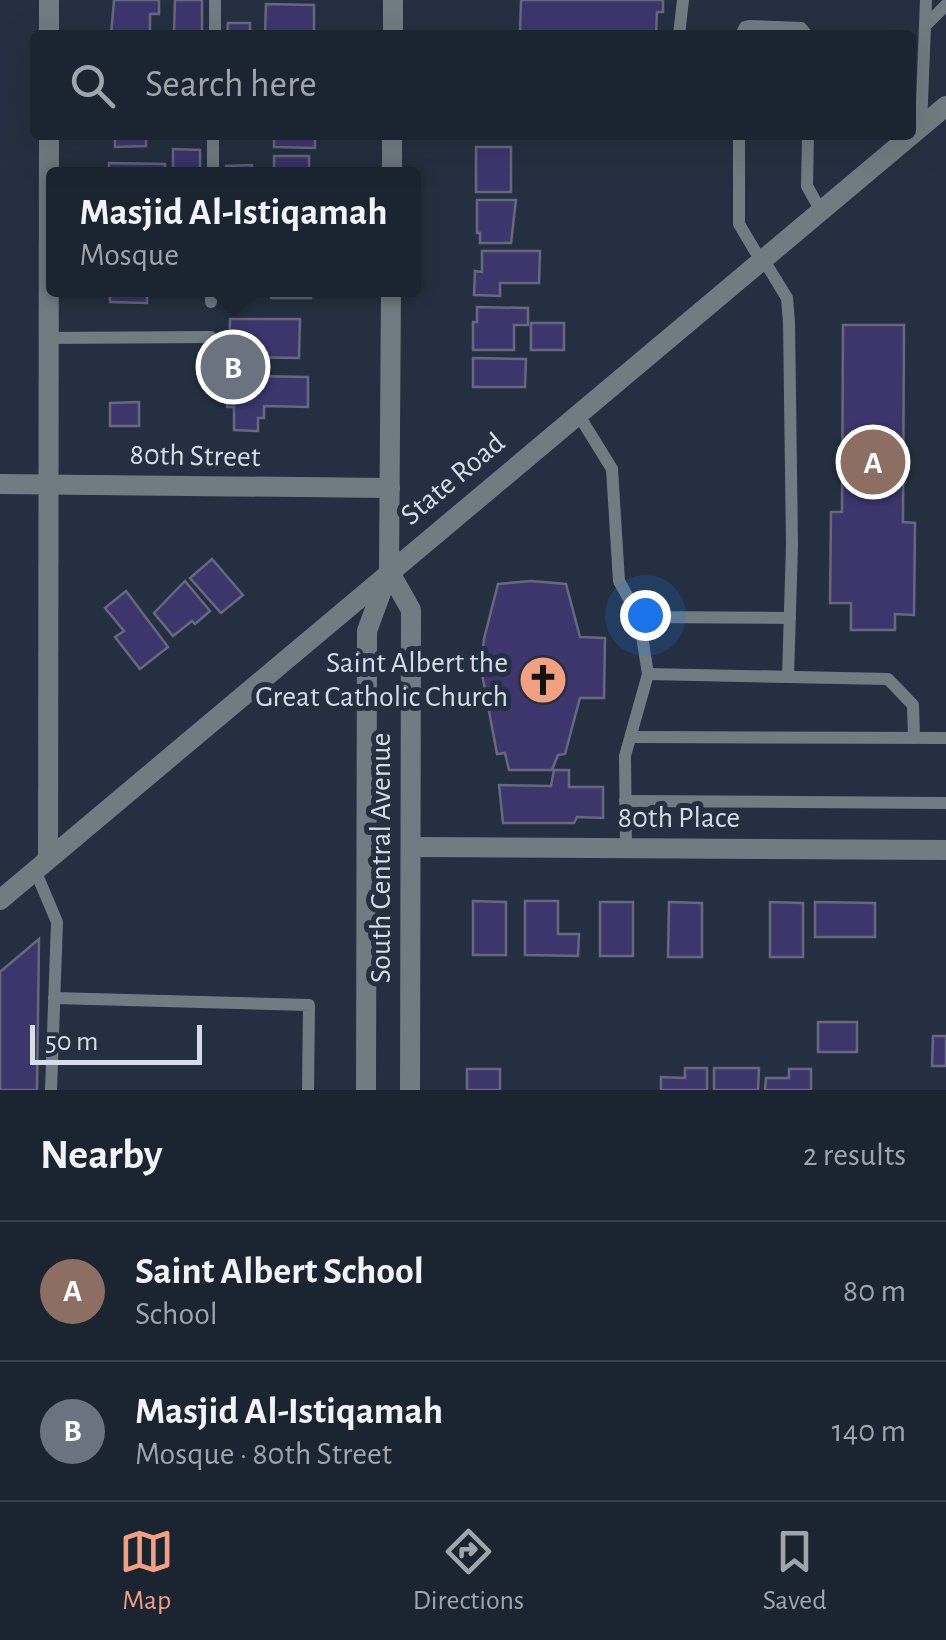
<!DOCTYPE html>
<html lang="en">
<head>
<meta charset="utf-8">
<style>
  body { margin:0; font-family:"Alegreya Sans",sans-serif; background:#28303d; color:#f1f3f6 }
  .scale { position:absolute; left:30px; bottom:25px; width:172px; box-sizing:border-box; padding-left:10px; border:5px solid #d4dde8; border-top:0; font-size:28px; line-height:35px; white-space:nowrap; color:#d4dde8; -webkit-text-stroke:8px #243041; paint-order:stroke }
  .you { position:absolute; left:645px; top:615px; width:35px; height:35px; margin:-25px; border:8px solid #fff; border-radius:50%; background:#1a73e8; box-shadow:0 0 0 15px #1a73e833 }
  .badge { display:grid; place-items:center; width:65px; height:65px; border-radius:50%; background:#f2a07f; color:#fff; font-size:32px; font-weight:700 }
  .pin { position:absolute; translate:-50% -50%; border:5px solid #fff; box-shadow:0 2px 10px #0006 }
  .popup { position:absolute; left:46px; top:167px; width:375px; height:130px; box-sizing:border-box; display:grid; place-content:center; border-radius:10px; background:#1b2431; filter:drop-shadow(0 2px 8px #0005); font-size:32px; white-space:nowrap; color:#a0a4ab }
  .popup b { font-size:38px; color:#f1f3f6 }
  .popup::after { content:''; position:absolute; left:50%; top:100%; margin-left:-20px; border:20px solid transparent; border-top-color:#1b2431 }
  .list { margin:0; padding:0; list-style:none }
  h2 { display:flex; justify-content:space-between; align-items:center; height:130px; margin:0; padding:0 40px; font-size:42px }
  h2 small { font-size:32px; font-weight:400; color:#a0a4ab }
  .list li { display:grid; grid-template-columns:65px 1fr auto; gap:30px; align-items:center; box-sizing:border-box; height:140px; padding:0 40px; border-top:2px solid #39414d }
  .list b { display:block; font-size:38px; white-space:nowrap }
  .list p { margin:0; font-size:32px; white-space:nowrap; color:#a0a4ab }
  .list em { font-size:32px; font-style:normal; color:#a0a4ab }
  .icon { flex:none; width:55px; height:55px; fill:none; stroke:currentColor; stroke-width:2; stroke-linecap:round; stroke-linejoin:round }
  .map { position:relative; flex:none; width:946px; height:1090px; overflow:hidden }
  .search { position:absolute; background:#1b2431; box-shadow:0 10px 40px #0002; left:30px; right:30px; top:30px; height:110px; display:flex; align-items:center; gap:25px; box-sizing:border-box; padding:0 35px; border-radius:10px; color:#a0a4ab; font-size:38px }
  .sheet { height:410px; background:#1b2431 }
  nav { display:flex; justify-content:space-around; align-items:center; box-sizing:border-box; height:140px; border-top:2px solid #39414d; background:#1b2431; font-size:28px; color:#a0a4ab }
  nav a { display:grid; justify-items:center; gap:5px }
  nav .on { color:#f2a07f }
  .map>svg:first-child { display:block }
  .building { fill:#3c366d; stroke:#67677e; stroke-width:2.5 }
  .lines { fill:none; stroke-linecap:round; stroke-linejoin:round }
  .service { stroke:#717c82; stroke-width:12 }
  .minor { stroke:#717c82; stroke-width:20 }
  .tertiary { stroke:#717c82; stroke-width:20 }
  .labels { text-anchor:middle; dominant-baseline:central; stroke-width:10; stroke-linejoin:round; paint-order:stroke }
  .street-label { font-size:30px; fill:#d4dde8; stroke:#243041 }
  .poi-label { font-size:30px; fill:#d4dde8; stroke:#243041; text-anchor:end }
</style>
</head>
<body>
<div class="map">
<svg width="946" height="1090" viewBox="0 0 946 1090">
  <rect width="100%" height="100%" fill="#243041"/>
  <g class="building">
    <polygon points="114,0 159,0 159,14 150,14 150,35 111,35"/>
    <polygon points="175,0 202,0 202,32 174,31"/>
    <polygon points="521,0 663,0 663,12 657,12 656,35 520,35"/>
    <polygon points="266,4 314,5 314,35 265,35"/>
    <polygon points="228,23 250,23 250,35 227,35"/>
    <polygon points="115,135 146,135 146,146 115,147"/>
    <polygon points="274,135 315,135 315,148 274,147"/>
    <rect x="476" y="147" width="35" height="45"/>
    <polygon points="173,149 200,150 200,175 173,175"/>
    <rect x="274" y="156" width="35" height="19"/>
    <polygon points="109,163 165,164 165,175 109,175"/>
    <polygon points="252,165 252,175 226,175 226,166"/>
    <polygon points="477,200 516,200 511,243 480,243 480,233 477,233"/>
    <polygon points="482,251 540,251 539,283 500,283 500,296 474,295 475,271 482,272"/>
    <polygon points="110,290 147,290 147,303 110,302"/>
    <rect x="271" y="290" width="40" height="8"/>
    <polygon points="477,307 528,308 528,325 514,325 514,350 473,350 473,322 477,322"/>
    <polygon points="230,319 300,319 299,358 247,357 247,376 308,377 308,407 264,406 264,418 258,418 258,431 234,430 234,407 227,407 228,376 219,376 219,359 229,359"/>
    <rect x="531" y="323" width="33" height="27"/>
    <polygon points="843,325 904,325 903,522 915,523 914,615 895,614 895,630 851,630 851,603 830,603 831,512 842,512"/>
    <polygon points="473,358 526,359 525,387 473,387"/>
    <polygon points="139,402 139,426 110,426 110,403"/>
    <polygon points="212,559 243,595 221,613 190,578"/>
    <polygon points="185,581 210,611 195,624 192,621 173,636 154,613"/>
    <polygon points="531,581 566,584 580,637 605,638 604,698 580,698 565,754 558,755 552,770 509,770 505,753 497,754 481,668 484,639 498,584"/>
    <polygon points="126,591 168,647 140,669 115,637 124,631 105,608"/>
    <polygon points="554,770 569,770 569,787 603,787 603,818 577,817 574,823 503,823 499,785 551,786"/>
    <polygon points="473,901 506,902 506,955 473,955"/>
    <polygon points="525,901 558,901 558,934 579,934 578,956 525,955"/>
    <rect x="600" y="902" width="33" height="54"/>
    <polygon points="669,902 702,903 702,957 668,957"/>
    <polygon points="770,902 803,903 803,957 770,957"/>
    <polygon points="815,902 875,903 875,937 815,937"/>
    <polygon points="39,939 37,1090 0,1090 0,972"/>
    <rect x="818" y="1022" width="39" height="30"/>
    <polygon points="933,1036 946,1036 946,1066 932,1066"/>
    <polygon points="685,1068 707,1068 707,1090 661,1090 661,1077 685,1078"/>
    <polygon points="714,1068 759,1068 758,1090 714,1090"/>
    <rect x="467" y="1069" width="33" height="21"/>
    <polygon points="789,1069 811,1069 811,1090 765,1090 766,1078 789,1078"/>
  </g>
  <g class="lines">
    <g class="service">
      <polyline points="926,25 946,5"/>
      <polyline points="215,35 215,0"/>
      <polyline points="679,35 683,0"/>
      <polyline points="741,35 745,27 750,26 801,28 807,35"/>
      <polyline points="921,127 926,0"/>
      <polyline points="739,135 739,224 761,261"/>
      <polyline points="808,135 807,186 821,211"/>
      <polyline points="213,175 213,135"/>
      <polyline points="763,259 787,298 789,322 792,545 788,677"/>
      <polyline points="211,302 211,290"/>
      <polyline points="48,338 211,337"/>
      <polyline points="578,414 612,469 619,581 639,617 790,618"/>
      <polyline points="648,674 888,679 913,705 914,738"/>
      <polyline points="631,737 946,738"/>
      <polyline points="625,801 946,803"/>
      <polyline points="626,847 625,756 648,674 639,617"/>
      <polyline points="35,870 57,922 51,1090"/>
      <polyline points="54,998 309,1005 308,1090"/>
    </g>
    <g class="minor">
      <polyline points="49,35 49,0"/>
      <polyline points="0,484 390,488"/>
      <polyline points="411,847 946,850"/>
      <polyline points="48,859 49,135"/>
    </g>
    <g class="tertiary">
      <polyline points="393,35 393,0"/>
      <polyline points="392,175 392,135"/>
      <polyline points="389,571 411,610 410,1090"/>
      <polyline points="0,900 946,106"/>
      <polyline points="366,1090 367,631 389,571 391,290"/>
    </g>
  </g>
  <defs>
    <g id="church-disc" transform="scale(2.5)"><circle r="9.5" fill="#f2a07f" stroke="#243041"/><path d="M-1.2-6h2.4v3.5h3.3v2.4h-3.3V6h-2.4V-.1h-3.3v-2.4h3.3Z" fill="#111"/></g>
  </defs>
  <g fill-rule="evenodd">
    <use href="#church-disc" x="543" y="680"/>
  </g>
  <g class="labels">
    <g class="street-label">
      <text transform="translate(195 456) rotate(1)">80th Street</text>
      <text transform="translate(453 479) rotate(-40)">State Road</text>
      <text x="679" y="818">80th Place</text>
      <text transform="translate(381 858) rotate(-90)">South Central Avenue</text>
    </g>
    <g class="poi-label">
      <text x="508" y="663">Saint Albert the<tspan x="508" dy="34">Great Catholic Church</tspan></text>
    </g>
  </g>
</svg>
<div class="scale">50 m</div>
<div class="you"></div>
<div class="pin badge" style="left:873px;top:462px;background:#8d6e63">A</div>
<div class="pin badge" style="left:233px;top:367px;background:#6b7280">B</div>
<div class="popup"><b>Masjid Al-Istiqamah</b>Mosque</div>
<div class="search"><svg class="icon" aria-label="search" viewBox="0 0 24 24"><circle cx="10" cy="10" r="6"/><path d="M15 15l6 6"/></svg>Search here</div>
</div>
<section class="sheet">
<h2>Nearby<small>2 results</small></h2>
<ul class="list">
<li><span class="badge" style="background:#8d6e63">A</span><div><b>Saint Albert School</b><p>School</p></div><em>80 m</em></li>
<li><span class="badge" style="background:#6b7280">B</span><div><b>Masjid Al-Istiqamah</b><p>Mosque · 80th Street</p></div><em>140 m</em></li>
</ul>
</section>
<nav>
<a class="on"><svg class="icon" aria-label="map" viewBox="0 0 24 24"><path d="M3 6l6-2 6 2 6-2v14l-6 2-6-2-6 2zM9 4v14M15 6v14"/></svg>Map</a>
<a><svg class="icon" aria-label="directions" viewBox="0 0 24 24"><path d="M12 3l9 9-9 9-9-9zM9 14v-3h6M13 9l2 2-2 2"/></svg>Directions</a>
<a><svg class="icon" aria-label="saved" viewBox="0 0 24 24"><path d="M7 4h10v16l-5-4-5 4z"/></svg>Saved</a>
</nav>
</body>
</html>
